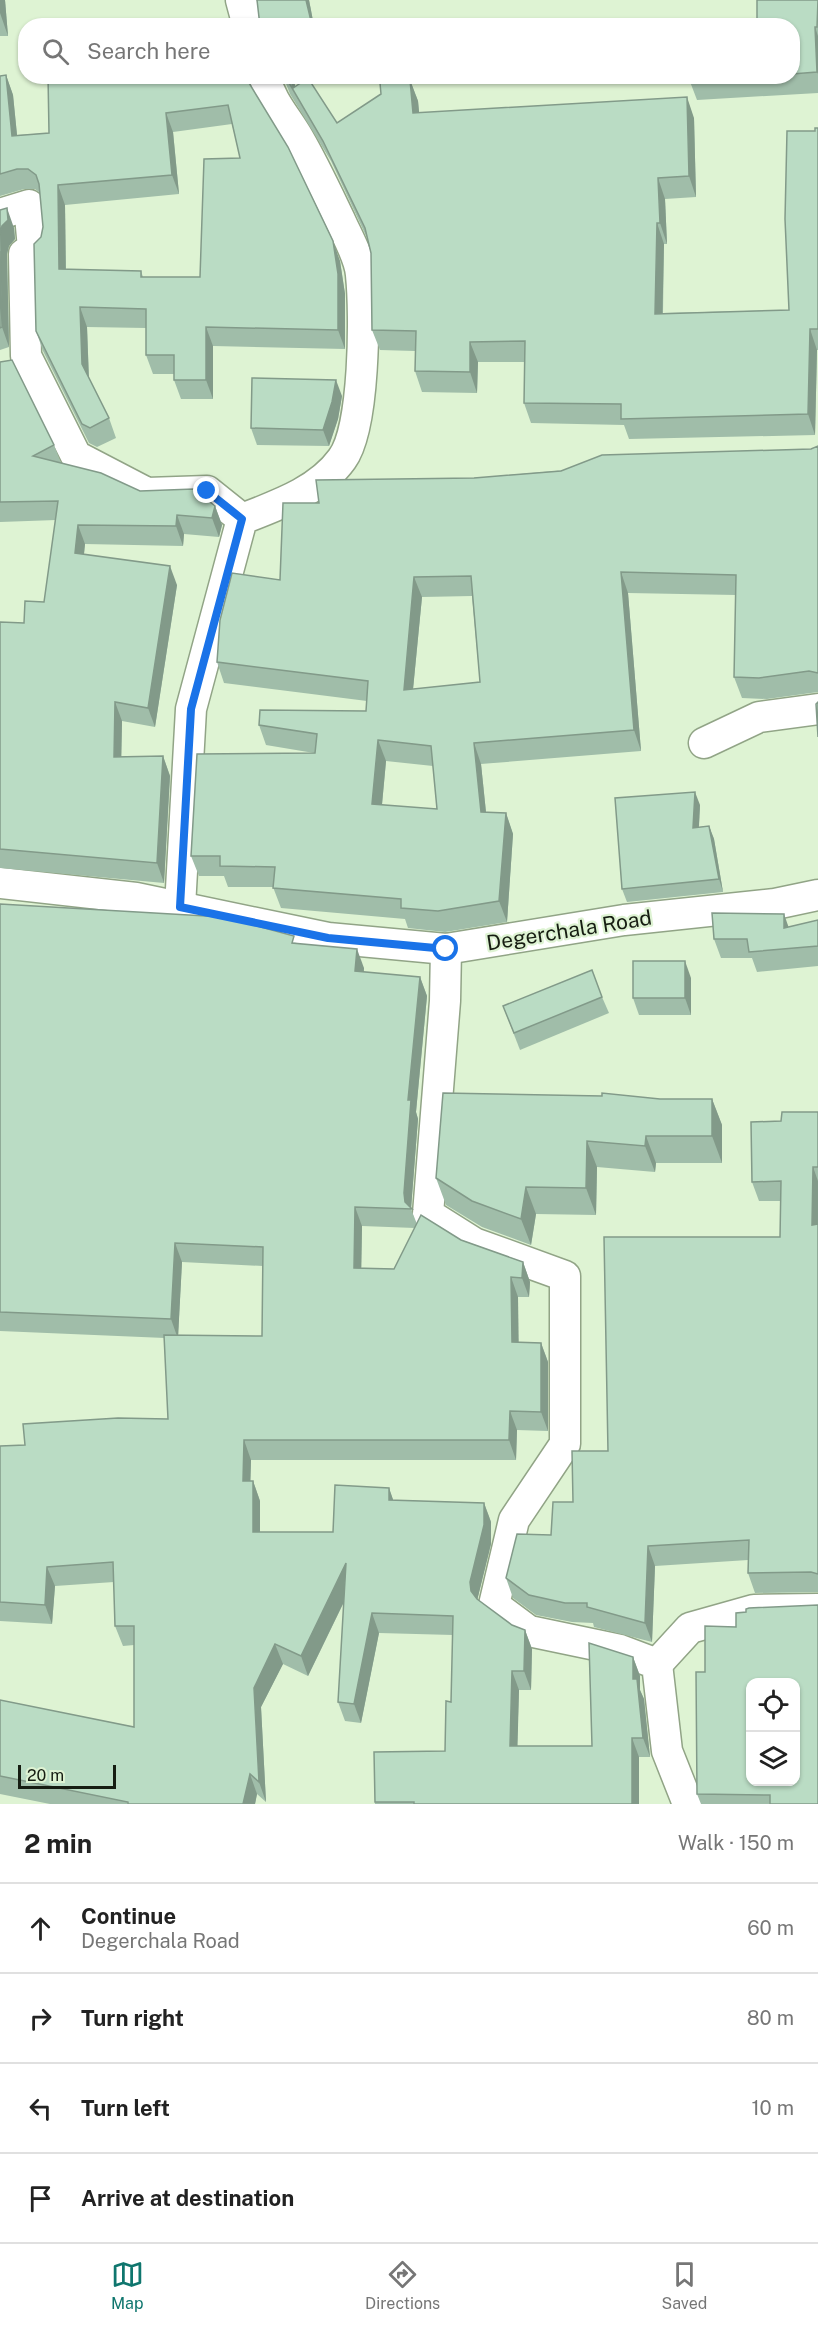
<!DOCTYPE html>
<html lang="en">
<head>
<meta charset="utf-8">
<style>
  body { margin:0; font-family:"Public Sans",sans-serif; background:#f6f6f6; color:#222 }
  .controls { position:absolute; right:18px; bottom:18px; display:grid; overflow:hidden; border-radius:12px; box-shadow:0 2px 4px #0004 }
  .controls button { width:54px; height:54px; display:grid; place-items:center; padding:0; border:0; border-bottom:2px solid #e0e0e0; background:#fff; color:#222; font:30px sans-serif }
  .scale { position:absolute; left:18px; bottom:15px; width:98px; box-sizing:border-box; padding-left:6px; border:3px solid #161d12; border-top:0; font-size:16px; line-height:21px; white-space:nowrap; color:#161d12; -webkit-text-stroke:4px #def3d3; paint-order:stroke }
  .stop { position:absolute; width:18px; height:18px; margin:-14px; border:4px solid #1a73e8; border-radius:50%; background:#fff }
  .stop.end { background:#1a73e8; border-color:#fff; box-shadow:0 2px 6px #0008 }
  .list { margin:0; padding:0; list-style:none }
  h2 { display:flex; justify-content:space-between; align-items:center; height:78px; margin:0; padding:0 24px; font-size:26px }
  h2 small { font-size:20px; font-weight:400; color:#767676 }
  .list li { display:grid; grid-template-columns:39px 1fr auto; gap:18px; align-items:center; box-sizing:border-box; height:90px; padding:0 24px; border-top:2px solid #e0e0e0 }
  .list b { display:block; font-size:22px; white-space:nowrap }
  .list p { margin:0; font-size:20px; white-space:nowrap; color:#767676 }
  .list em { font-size:20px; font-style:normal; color:#767676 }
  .icon { flex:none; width:33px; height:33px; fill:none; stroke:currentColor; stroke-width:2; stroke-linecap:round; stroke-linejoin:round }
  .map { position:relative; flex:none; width:818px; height:1804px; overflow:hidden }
  .search { position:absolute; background:#fff; box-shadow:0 2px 4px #0004; left:18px; right:18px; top:18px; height:66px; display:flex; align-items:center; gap:15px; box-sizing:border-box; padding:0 21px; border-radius:24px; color:#767676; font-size:22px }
  .sheet { height:438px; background:#fff }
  nav { display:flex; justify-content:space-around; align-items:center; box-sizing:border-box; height:84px; border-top:2px solid #e0e0e0; background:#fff; font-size:16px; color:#767676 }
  nav a { display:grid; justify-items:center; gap:3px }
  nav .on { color:#0f766e }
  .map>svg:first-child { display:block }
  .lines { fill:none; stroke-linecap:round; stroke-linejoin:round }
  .minor-casing { stroke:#91a486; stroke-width:33 }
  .minor { stroke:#fff; stroke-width:30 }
  .wall { fill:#a0bda9; fill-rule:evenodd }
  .shaded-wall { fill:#829a89 }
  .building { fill:#badcc4; stroke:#829a89; stroke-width:1.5; fill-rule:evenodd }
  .route { stroke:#1a73e8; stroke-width:8 }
  .labels { text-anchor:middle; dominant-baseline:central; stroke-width:4.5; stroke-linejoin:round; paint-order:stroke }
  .street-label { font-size:21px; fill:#161d12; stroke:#def3d3 }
</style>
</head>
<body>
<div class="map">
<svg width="818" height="1804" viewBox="0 0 818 1804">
  <rect width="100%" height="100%" fill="#def3d3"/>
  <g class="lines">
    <g class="minor-casing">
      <g id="minor">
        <polyline points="241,0 248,26"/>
        <polyline points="0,214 29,205 33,248 24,254 26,356 76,456 147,493 207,491 242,519"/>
        <polyline points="704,743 759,717 818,709"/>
        <polyline points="0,883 136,898 328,938 446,949 624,920 775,904 818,895"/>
        <path d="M180,907L191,709L242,519C278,505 319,491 342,459C365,428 365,314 361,275C360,258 347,236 340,220C327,193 314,165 299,139C285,115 273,105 264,76"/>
        <polyline points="446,949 445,1001 428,1214 474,1243 565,1276 565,1444 514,1520 494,1605 529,1631 620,1650 657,1664 667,1751 688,1804"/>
        <polyline points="657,1664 690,1628 754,1610 818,1609"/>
      </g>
    </g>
    <use href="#minor" class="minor"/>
  </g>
  <g class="wall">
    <polygon points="0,0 5,0 8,36 0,36"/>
    <polygon points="309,0 314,26 260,26"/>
    <polygon points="818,0 818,93 697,100 689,79 689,76 792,76 792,26"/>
    <path d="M6,75L13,95L17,135L49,133L250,85L340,261L345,294V349L213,346V399H181L174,380V374H153L146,355V328L87,327L89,378L109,418L116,438L97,447L89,443L43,351L36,331L41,237L43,227L40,193L35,189H24L0,196V76ZM232,124L240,158L200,277H143L141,271L66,270L65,205L179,194L173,132Z"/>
    <polygon points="283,76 293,76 295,86 337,123 410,80 418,101 419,112 694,118 696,197 665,199 667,244 664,244 663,313 789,310 815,131 818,128 818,350 817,350 815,435 629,439 624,425 531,423 524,403 524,362 478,362 477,393 422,392 415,371 415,351 380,350 372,330 371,253 367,238 331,161 290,94"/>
    <polygon points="0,210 14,228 15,239 9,246 7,254 9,347 0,350"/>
    <polygon points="0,362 54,445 61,463 140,491 215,506 222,525 219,537 184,534 183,546 85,544 84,554 177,585 155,727 122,721 121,757 163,756 170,776 164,883 0,868 0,622 24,623 44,602 56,520 0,522"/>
    <polygon points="342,396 338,419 329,446 257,445 251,428"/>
    <path d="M818,446V692L767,699L742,698L734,677L736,595L628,593L641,751L481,764L486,812L506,813L513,834L507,922L445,932L408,928L405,919L281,908L273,887H228L224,876H199L191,856L314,753L266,745L259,725L366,711L367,701L224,683L217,662L280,580L319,503L474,478L811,449ZM472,596L480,682L413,689L422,597ZM386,761L433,766L437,809L382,805Z"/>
    <polygon points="700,805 699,827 709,826 714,839 723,892 627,902 622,889"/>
    <path d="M0,904L297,943L364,968V972L420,977L427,996L416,1112L418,1119L411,1209L417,1224L523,1262L530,1282L529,1297H518V1342L541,1343L548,1362V1431L517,1430L516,1460H251L250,1481H253L260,1501V1532H333L389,1488L393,1500L484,1503L491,1522V1544L477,1600L512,1625L525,1630L532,1649L531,1690H519L517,1746H592L633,1657L640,1676V1690L644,1699L650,1757H639V1804H375V1802L445,1751L451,1702L453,1635L379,1633L361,1723L345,1721L338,1702L344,1602L308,1676L283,1664L261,1707L266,1802L257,1794L255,1804H50L0,1794V1700L134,1727V1645L123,1646L115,1626L114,1582L55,1586L52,1624L0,1621V1446L25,1445L168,1419L165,1338L0,1331ZM362,1226L415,1228L394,1269L361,1268ZM182,1262L263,1266L262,1336L178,1335Z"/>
    <polygon points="818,920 818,966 757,972 752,958 721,958 714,939 789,927"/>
    <polygon points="691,978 691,1015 639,1015 633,998"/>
    <polygon points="602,997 609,1013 520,1050 503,1006"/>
    <polygon points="660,1099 712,1099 722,1125 722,1163 656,1163 655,1172 597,1167 596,1215 536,1214 531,1245 482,1227 446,1205 436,1178"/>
    <polygon points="818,1112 818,1592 755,1593 748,1573 748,1560 655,1566 652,1642 594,1627 593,1623 572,1622 536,1615 513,1598 506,1578 551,1535 608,1451 780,1237 780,1201 759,1201 752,1182 781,1121"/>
    <polygon points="746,1612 818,1804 701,1804 697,1794 705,1672"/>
  </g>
  <g class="shaded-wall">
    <polygon points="0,0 5,0 8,36 0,13"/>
    <polygon points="306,0 309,0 314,26 313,26 311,21"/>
    <polygon points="815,27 818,36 818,74 817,72"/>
    <polygon points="6,75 13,95 19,155 12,136"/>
    <polygon points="290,76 293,76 298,99 293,88"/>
    <polygon points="410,80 418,101 421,133 413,113"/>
    <polygon points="687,97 694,118 696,197 689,176"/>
    <polygon points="166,113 173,132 179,194 172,175"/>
    <polygon points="658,178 665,199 667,244 660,223"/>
    <polygon points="58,185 65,205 66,289 59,269"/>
    <polygon points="7,208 14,228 15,239 9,246 7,254 9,347 2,327 0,234"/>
    <polygon points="657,223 664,244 662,334 655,314"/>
    <polygon points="333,241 340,261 345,294 345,349 338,330"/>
    <polygon points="80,307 87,327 89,383 82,364"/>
    <polygon points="206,327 213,346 213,399 206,380"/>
    <polygon points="810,329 817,350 815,435 808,414"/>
    <polygon points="470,342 478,362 477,393 470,372"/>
    <polygon points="336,380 342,396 338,419 329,446 323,430"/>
    <polygon points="215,506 222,525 219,537 212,518"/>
    <polygon points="177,515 184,534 183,546 176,526"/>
    <polygon points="78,525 85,544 82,572 75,553"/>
    <polygon points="170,566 177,585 155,727 148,708"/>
    <polygon points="621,572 628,593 641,751 634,730"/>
    <polygon points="414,577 422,597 411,710 404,690"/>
    <polygon points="115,702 122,721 121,776 114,757"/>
    <polygon points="378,740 386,761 380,825 372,804"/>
    <polygon points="474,743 481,764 488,832 481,812"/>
    <polygon points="163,756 170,776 164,883 157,863"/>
    <polygon points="695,792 700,805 698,842 693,828"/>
    <polygon points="506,813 513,834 507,922 499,901"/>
    <polygon points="709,826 714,839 723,892 719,879"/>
    <polygon points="784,914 791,934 784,928"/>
    <polygon points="357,949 364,968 362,990 355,971"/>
    <polygon points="685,961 691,978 691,1015 685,998"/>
    <polygon points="420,977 427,996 416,1112 418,1119 411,1209 405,1202 404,1193 408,1100"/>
    <polygon points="712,1099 722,1125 722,1163 712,1136"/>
    <polygon points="646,1136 656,1163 655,1172 645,1146"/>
    <polygon points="587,1141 597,1167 596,1215 586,1188"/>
    <polygon points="813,1167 818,1181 818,1241 812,1225"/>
    <polygon points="526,1187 536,1214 531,1245 521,1219"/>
    <polygon points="355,1207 362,1226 361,1288 354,1268"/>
    <polygon points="175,1243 182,1262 178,1339 171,1319"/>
    <polygon points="523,1262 530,1282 529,1297 522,1278"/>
    <polygon points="511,1277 518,1297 519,1361 512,1342"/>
    <polygon points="541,1343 548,1362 548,1431 541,1412"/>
    <polygon points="510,1411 517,1430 516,1460 509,1440"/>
    <polygon points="244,1440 251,1460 250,1500 243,1481"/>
    <polygon points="253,1481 260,1501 260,1552 253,1532"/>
    <polygon points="389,1488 396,1508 389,1500"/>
    <polygon points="484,1503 491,1522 491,1544 477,1601 471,1591 470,1582"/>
    <polygon points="648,1546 655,1566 652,1642 645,1623"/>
    <polygon points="346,1563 353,1583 308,1676 301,1656"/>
    <polygon points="47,1567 55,1586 52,1624 45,1605"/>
    <polygon points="372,1613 379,1633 361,1723 354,1704"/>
    <polygon points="525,1630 532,1649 531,1690 524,1671"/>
    <polygon points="275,1644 283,1664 261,1707 266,1802 259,1782 254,1688"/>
    <polygon points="633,1657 640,1676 640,1690 644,1699 650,1757 643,1738 633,1679"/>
    <polygon points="512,1671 519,1690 517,1765 510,1746"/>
    <polygon points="632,1738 639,1757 639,1804 632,1804"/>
    <polygon points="250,1774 257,1794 255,1804 243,1804"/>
  </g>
  <g class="building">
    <polygon points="257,0 306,0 311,21 290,26 260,26"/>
    <polygon points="757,0 818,0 817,27 815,27 817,72 792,74 792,26 757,26"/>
    <path d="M6,75L12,136L49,133L48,76H80L167,80L166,76H247L249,83L288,147L333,241L338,274V330L206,327V380H174V355H146V309L80,307L82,364L109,418L90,428L82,424L36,331L34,244L41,237L43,227L39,184L36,175L28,169H17L0,174V76ZM228,105L240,158L204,159L200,277H141V271L59,269L58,185L172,175L166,113Z"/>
    <polygon points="285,76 290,76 293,88 308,78 337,123 381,94 380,83 410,80 413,113 687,97 689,176 658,178 660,223 657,223 655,314 789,310 785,219 787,131 815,131 815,128 818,128 818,329 810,329 808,414 621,419 621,404 524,403 525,341 470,342 470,372 415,371 416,331 372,330 371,253 365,228 323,141"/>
    <polygon points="689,76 743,76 689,79"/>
    <polygon points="7,208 8,220 2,226 0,234 0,210"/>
    <polygon points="0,251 2,327 0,328"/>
    <polygon points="12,360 54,445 33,456 101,473 140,491 194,489 215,506 212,518 177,515 176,526 78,525 75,553 170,566 148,708 115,702 114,757 163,756 157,863 0,849 0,622 24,623 25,601 44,602 58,501 0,502 0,362"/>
    <polygon points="252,378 336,380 332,402 323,430 251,428"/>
    <path d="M818,446V673L809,671L759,678L734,677L736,575L621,572L634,730L474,743L481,812L506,813L499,901L438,911L401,908V899L273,888L275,867L220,866V856H191L197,754L315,753L317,734L259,725L260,710L366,711L368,681L217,662L220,620L232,573L280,580L283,503H319L316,480L474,478L561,471L602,455L811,449ZM471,576L480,682L404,690L414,577ZM378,740L431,746L437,809L372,804Z"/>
    <polygon points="818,702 818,737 816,704"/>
    <polygon points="695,792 693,828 709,826 719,879 622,889 615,798"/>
    <polygon points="0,904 223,917 294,936 292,943 357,949 355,971 420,977 408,1100 411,1100 404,1193 405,1202 412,1209 355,1207 354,1268 394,1269 421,1215 461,1240 523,1262 522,1278 511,1277 512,1342 541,1343 541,1412 510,1411 509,1440 244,1440 243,1481 253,1481 253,1532 333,1532 335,1485 389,1488 389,1500 484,1503 484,1525 470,1582 471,1591 477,1599 512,1625 525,1630 524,1671 512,1671 510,1746 592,1746 589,1643 633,1657 633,1679 637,1679 643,1738 632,1738 632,1804 414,1804 414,1802 375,1802 374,1752 445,1751 446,1701 451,1702 453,1616 372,1613 354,1704 338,1702 346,1563 301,1656 275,1644 254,1688 259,1782 250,1774 243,1804 128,1804 128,1802 0,1776 0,1700 134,1727 134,1626 115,1626 113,1562 47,1567 45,1605 0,1602 0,1446 25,1445 23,1424 118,1418 168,1419 164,1335 262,1336 263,1247 175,1243 171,1319 0,1312"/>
    <polygon points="712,913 784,914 784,928 818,920 818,946 749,952 747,939 714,939"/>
    <rect x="633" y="961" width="52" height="37"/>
    <polygon points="592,970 602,997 514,1033 503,1006"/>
    <polygon points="443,1093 602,1096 602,1093 660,1099 712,1099 712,1136 646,1136 645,1146 587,1141 586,1188 526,1187 521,1219 472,1201 436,1178"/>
    <polygon points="782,1112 818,1112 818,1167 813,1167 812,1225 818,1224 818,1574 811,1572 748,1573 749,1540 648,1546 645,1623 587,1607 587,1603 565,1603 529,1595 506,1578 517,1534 551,1535 553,1502 573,1502 572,1451 608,1451 604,1237 780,1237 781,1181 752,1182 751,1122 781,1121"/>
    <path d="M818,1605V1804H770V1795L697,1794L696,1672H705V1626L736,1627V1613L746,1612V1609L749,1608ZM750,1683H795V1782H750Z"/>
  </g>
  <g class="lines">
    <polyline class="route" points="207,491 242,519 191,709 180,907 328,938 446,949"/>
  </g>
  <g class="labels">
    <g class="street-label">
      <text transform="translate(569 930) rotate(-9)">Degerchala Road</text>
    </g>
  </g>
</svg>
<div class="controls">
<button><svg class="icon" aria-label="locate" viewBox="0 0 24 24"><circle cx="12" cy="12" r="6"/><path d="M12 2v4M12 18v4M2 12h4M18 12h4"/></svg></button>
<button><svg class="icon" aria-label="layers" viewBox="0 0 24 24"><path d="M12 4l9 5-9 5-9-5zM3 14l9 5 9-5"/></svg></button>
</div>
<div class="scale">20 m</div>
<div class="stop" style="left:446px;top:949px"></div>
<div class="stop end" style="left:207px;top:491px"></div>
<div class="search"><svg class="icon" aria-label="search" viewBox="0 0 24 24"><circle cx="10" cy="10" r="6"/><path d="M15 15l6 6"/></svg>Search here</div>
</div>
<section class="sheet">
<h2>2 min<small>Walk · 150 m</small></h2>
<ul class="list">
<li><svg class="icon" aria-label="ahead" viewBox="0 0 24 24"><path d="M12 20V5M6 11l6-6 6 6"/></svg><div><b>Continue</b><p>Degerchala Road</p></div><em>60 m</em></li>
<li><svg class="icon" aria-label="right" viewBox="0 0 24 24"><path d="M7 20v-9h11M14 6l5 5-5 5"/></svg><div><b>Turn right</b></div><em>80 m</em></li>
<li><svg class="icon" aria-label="left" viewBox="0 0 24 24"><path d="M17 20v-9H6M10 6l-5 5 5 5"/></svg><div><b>Turn left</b></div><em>10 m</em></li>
<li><svg class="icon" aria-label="arrive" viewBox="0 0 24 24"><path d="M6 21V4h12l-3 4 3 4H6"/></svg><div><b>Arrive at destination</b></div></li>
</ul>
</section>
<nav>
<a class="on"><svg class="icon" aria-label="map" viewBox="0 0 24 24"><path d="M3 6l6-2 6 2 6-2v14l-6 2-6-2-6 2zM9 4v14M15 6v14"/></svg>Map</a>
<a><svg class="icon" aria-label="directions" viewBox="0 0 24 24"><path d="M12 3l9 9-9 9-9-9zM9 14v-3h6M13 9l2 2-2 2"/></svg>Directions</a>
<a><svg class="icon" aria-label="saved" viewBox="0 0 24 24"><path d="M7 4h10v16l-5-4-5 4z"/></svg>Saved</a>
</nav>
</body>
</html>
